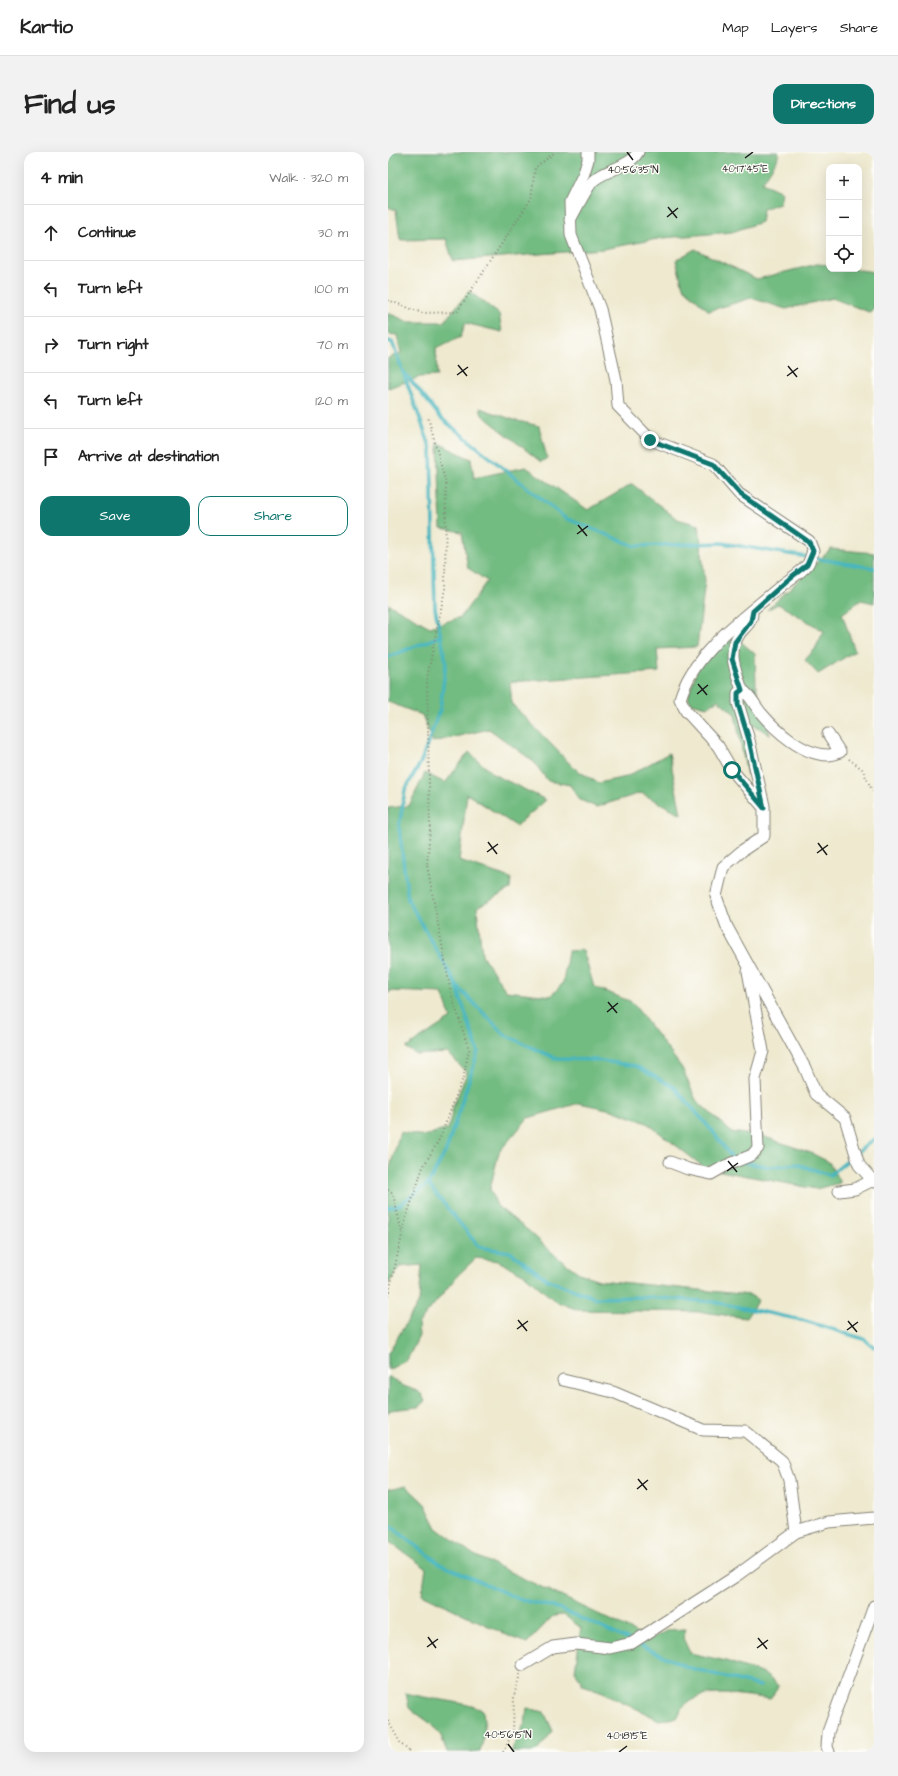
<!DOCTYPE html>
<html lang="en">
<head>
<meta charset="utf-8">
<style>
  body { margin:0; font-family:"Architects Daughter",sans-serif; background:#f2f2f2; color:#222 }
  .controls { position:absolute; right:12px; top:12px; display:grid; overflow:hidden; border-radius:8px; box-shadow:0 4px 16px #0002 }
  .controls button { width:36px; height:36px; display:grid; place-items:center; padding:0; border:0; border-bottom:1px solid #e0e0e0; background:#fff; color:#222; font:20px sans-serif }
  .stop { position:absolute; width:12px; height:12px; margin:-9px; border:3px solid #0f766e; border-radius:50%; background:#fff }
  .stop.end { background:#0f766e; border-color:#fff; box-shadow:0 1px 4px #0008 }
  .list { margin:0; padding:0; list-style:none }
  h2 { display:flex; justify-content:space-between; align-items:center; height:52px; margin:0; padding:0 16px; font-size:17px }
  h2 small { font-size:13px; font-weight:400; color:#767676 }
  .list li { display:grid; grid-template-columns:26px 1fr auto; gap:12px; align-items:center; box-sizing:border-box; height:56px; padding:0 16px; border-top:1px solid #e0e0e0 }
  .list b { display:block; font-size:15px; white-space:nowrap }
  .list em { font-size:13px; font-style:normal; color:#767676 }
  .actions { display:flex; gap:8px; padding:12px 16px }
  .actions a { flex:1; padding:9px 0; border:1px solid #0f766e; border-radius:12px; text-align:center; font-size:14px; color:#0f766e }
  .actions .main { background:#0f766e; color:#fff }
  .icon { flex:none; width:22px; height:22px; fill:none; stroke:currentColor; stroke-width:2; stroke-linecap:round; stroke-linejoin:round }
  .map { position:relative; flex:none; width:486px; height:1600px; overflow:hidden; border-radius:12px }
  header { display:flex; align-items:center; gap:24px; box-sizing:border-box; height:56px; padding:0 20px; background:#fff; border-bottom:1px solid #e0e0e0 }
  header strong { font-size:19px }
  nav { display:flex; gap:22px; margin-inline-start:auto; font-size:14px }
  .intro { display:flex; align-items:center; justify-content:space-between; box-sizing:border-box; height:96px; padding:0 24px }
  h1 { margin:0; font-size:28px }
  .button { padding:10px 18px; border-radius:12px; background:#0f766e; color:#fff; font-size:14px; font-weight:700 }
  main { display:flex; gap:24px; padding:0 24px }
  aside { flex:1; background:#fff; border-radius:12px; box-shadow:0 4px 16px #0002 }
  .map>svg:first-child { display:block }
  .forest { fill:#72bb81; stroke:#476c4e }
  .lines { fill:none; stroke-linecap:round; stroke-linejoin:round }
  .stream { stroke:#47b6c0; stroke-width:3.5 }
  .minor-casing { stroke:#858276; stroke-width:13 }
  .path { stroke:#858276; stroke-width:2; stroke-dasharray:1 3; stroke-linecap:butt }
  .minor { stroke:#fff; stroke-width:11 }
  .route { stroke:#0f766e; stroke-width:5 }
  .ticks { fill:none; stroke:#1c1c1c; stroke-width:1.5 }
  .ticks-label { font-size:10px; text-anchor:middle; fill:#1c1c1c; stroke:#fdfcf7; stroke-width:3; stroke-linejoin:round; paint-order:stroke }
</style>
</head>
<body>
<header>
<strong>Kartio</strong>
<nav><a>Map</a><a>Layers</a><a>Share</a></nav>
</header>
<div class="intro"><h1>Find us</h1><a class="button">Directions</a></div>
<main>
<aside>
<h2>4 min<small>Walk · 320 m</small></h2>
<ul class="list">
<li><svg class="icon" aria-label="ahead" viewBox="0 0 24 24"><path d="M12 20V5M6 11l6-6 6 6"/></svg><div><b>Continue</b></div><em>30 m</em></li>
<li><svg class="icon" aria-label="left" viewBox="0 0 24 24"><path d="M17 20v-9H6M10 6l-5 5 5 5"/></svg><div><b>Turn left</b></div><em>100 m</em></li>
<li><svg class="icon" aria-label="right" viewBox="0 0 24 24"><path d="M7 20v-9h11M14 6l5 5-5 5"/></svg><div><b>Turn right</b></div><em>70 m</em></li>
<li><svg class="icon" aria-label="left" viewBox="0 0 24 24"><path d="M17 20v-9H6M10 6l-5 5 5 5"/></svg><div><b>Turn left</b></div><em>120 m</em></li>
<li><svg class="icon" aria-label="arrive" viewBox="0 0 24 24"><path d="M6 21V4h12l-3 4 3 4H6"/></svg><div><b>Arrive at destination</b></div></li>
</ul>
<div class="actions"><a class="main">Save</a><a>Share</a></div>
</aside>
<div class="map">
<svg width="486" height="1600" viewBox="0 0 486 1600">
  <rect width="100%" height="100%" fill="#fdfcf7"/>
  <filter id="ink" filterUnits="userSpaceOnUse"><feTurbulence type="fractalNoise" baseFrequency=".025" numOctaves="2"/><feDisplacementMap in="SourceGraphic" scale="8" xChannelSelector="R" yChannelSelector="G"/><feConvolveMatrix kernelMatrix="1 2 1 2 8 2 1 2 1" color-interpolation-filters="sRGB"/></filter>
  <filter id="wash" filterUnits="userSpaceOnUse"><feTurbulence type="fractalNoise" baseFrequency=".012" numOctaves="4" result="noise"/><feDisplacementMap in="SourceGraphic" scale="16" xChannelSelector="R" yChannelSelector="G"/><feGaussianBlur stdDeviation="0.9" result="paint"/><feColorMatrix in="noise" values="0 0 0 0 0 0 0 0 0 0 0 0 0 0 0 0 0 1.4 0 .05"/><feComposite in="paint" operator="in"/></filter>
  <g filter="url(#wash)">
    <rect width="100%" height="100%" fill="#eee9cf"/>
    <g class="forest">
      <polygon points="0,0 391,0 389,8 374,31 394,40 392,51 375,57 373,70 344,80 275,86 215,97 65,109 58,87 12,88 8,58 0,55"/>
      <polygon points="307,97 369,127 429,112 441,113 441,117 465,117 486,120 486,157 481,160 444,146 398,157 363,146 321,159 295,135 288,108"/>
      <polygon points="81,139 111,162 114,180 77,171 73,185 48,196 49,224 32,225 0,236 0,206 13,201 9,183 0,182 0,161 21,170 56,170"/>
      <polygon points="92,256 126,268 151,274 159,306 153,310 94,263"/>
      <polygon points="50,291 83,307 86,326 138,315 200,358 244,332 289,367 311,373 317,429 309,495 269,497 271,520 122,530 124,552 186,616 210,631 238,625 281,601 293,662 253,641 208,655 192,648 182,633 160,629 145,609 101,577 45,590 34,563 0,550 0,452 42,475 73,465 99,429 80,416 74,380 53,376"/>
      <polygon points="443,397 486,401 486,451 473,448 454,462 467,499 430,522 417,508 427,497 436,479 390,452 379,458"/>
      <polygon points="344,482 367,502 368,533 382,583 365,572 359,623 347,562 330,548 319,555 303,551 300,545 309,518"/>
      <polygon points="81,600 105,622 158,648 128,674 79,642 71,709 123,726 122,737 89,755 94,803 118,839 163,844 175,831 180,799 195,798 206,835 244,850 294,916 308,948 343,980 374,984 423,1001 441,1010 452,1031 428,1037 317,1016 259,971 224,958 191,951 140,966 111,1000 102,1037 109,1054 142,1080 169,1105 191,1121 211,1128 362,1143 370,1148 358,1166 315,1160 190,1158 167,1149 137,1123 110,1109 88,1106 70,1123 30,1172 31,1184 19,1208 0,1218 0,1201 31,1150 34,1113 11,1115 0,1133 0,1023 12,980 36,984 60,977 65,955 79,921 60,901 29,903 18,896 63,866 54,841 2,839 0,842 0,656 21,654 37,621 57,631"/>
      <polygon points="0,1224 13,1233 32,1240 37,1249 30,1255 2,1258 0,1261"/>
      <path d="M18,1334L37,1352L49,1376L86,1403L227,1470L261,1488L280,1478L298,1477L295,1486L302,1501L338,1509L376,1522L391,1534L382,1547C358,1544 313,1534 295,1555C292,1558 291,1563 289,1566L271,1568L215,1540L195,1533L187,1519L193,1476L176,1463L165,1464L139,1491L125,1486L34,1442L38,1416L0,1389V1338Z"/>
      <path d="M18,1541C43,1548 71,1548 95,1558L97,1581L92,1600H59L53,1584L42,1571L21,1556Z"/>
      <polygon points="139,1556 156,1560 165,1579 148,1600 123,1600 137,1570"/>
    </g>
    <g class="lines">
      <g class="stream">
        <polyline points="0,8 4,0"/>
        <polyline points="0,189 4,190 43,297 47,456 58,510 52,557 33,610 17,638 11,675 20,748 68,832 90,900 58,999 40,1032 11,1053 0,1056"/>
        <polyline points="16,220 53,266 177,366 247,394 334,391 486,416"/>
        <polyline points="0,505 53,484"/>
        <polyline points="69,834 117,883 169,907 208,908 248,914 286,935 326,981 346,1009"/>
        <polyline points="354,1010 382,1015 408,1012 442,1023 486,987"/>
        <polyline points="40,1032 91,1095 122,1100 160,1128 207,1146 256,1145 326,1150 414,1168 476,1187 486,1195"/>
        <polyline points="0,1372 52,1412 133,1448 170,1456 241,1488"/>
        <polyline points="247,1491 299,1515 372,1534"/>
      </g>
    </g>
  </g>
  <g filter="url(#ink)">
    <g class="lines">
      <g class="minor-casing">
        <g id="minor">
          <path d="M200,0V8L196,21L182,50L183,83L212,157L228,228L230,254L263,288L325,312L351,342L421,389L425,399C423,403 422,410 419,413C414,420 400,428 393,434C357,465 305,500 292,547L298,559L330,594L344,618L376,656V684L355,698L335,715L328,744L339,775L417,916L428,942L457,966L471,1013L486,1030"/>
          <path d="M182,68C187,59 200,33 206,28C219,17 242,15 250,0"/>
          <path d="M354,538C348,518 338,501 352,481C357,475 363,471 364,463"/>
          <path d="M376,654L361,588L350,551V541L354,538C363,543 366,553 373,561C388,579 415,603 440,603C443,603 448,601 452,600L440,582"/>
          <polyline points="282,1010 300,1017 323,1022 337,1014 364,1003 370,996 367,927 375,899 360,819"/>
          <polyline points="451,1039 467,1037 485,1028"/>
          <polyline points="175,1228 225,1240 315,1278 357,1279 394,1309 401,1328 408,1380"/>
          <polyline points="135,1513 165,1495 188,1492 222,1496 244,1491 348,1424 408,1380 441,1370 486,1366"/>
          <polyline points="441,1600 439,1595 440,1580 486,1454"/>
        </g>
      </g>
      <g class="path">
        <polyline points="0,148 34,161 69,160 143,47 147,16 167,0"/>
        <polyline points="461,607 474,617 486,642"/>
        <polyline points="0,1038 5,1042 14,1081"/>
        <polyline points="0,1144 18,1066 35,1015 52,986 75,926 81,898 63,841 39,713 42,678 39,526 57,437 58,332 40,265"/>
        <polyline points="0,1569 13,1592 22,1600"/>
        <polyline points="115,1600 125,1580 126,1544 132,1522"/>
      </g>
      <use href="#minor" class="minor"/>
    </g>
  </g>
  <g class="lines" filter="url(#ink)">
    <polyline class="route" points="262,288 325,312 352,342 421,390 425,399 419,413 402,426 365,459 363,469 347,490 344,507 354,538 350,541 350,552 361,588 376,656 344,618"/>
  </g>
  <path class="ticks" d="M239,0L245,8M357,6L365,0M280,55L289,66M279,65L290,56M70,213L79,224M400,214L409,225M69,223L80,215M399,224L410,216M190,373L199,384M189,382L200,374M310,532L319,543M309,542L320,533M100,690L109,702M430,691L439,703M99,700L110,692M429,701L440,693M220,850L229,861M219,860L230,851M340,1009L349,1020M339,1019L350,1011M130,1168L139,1179M460,1169L469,1180M129,1177L140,1169M459,1178L470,1170M250,1327L259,1338M249,1337L260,1328M40,1485L48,1496M370,1486L379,1497M39,1495L50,1487M369,1496L380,1488M120,1592L126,1600M231,1600L239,1594"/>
  <g class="ticks-label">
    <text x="357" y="20">40°17'45"E</text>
    <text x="245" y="21">40°56'35"N</text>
    <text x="120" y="1586">40°56'15"N</text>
    <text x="239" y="1587">40°18'15"E</text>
  </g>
</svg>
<div class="controls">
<button>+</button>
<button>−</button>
<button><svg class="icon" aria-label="locate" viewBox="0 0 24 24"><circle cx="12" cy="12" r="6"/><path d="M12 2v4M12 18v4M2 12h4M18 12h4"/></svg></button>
</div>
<div class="stop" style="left:344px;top:618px"></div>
<div class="stop end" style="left:262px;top:288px"></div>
</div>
</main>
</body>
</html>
